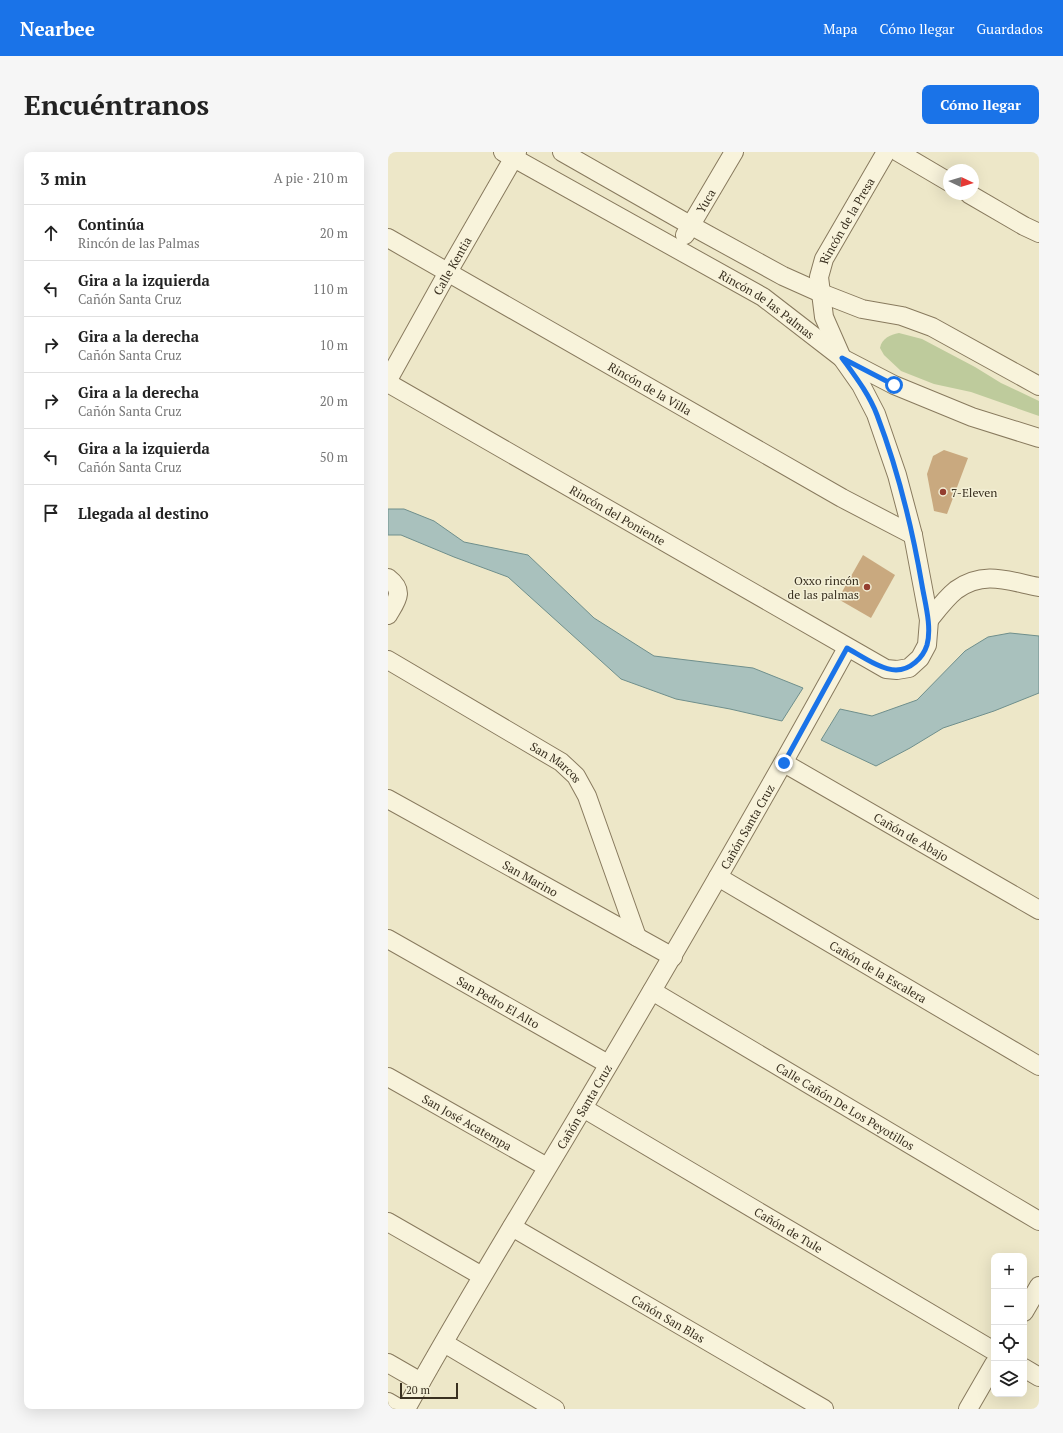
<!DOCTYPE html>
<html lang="es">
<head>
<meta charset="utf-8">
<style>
  body { margin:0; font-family:"PT Serif",serif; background:#f6f6f6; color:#222 }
  .controls { position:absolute; right:12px; bottom:12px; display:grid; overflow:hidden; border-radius:8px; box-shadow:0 4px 16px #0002 }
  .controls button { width:36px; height:36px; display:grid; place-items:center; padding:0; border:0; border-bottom:1px solid #e0e0e0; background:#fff; color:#222; font:20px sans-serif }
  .compass { position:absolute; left:555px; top:12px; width:36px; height:36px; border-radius:50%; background:#fff; box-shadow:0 4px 16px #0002; rotate:94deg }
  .scale { position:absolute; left:12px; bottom:10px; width:58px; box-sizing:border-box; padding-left:4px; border:2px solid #393020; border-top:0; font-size:11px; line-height:14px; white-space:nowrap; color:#393020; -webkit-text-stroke:3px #f4f0d7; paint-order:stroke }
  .stop { position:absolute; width:12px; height:12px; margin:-9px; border:3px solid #1a73e8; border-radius:50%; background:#fff }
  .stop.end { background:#1a73e8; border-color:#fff; box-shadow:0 1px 4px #0008 }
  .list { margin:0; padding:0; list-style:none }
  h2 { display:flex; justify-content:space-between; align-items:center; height:52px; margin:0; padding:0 16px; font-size:17px }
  h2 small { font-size:13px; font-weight:400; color:#767676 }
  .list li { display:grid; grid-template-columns:26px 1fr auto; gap:12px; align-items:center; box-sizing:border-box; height:56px; padding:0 16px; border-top:1px solid #e0e0e0 }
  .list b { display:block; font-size:15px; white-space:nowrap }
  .list p { margin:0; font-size:13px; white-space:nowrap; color:#767676 }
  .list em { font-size:13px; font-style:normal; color:#767676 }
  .icon { flex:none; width:22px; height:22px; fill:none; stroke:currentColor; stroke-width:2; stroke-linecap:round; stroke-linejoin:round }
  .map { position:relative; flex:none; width:651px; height:1257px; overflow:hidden; border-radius:8px }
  header { display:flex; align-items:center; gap:24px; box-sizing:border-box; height:56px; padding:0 20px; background:#1a73e8; color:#fff }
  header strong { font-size:19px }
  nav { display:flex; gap:22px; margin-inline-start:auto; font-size:14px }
  .intro { display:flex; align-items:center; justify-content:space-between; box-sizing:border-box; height:96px; padding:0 24px }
  h1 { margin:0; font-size:28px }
  .button { padding:10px 18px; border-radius:8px; background:#1a73e8; color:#fff; font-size:14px; font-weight:700 }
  main { display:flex; gap:24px; padding:0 24px }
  aside { flex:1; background:#fff; border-radius:8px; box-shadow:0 4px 16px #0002 }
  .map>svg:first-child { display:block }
  .green { fill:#becb9c }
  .water { fill:#a9c1bd; stroke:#6f8f8c }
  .building { fill:#c9a97f }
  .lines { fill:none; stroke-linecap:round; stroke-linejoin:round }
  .minor-casing { stroke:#887a5e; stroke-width:20 }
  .minor { stroke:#f8f3db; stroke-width:18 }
  .route { stroke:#1a73e8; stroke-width:5 }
  .poi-dot { fill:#943e30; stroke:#f4f0d7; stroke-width:1.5 }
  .labels { text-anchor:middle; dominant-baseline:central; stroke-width:3; stroke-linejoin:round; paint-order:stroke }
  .street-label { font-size:12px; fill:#393020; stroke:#f4f0d7 }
  .poi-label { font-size:12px; fill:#393020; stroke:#f4f0d7; text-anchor:start }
</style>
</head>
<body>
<header>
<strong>Nearbee</strong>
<nav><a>Mapa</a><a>Cómo llegar</a><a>Guardados</a></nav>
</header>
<div class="intro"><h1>Encuéntranos</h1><a class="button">Cómo llegar</a></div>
<main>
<aside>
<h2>3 min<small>A pie · 210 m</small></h2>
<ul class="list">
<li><svg class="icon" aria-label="ahead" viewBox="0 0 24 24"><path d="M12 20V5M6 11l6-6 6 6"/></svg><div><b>Continúa</b><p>Rincón de las Palmas</p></div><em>20 m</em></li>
<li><svg class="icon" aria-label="left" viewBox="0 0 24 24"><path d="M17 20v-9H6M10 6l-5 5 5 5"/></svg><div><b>Gira a la izquierda</b><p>Cañón Santa Cruz</p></div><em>110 m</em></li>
<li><svg class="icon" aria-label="right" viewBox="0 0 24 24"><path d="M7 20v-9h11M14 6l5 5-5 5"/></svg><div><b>Gira a la derecha</b><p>Cañón Santa Cruz</p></div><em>10 m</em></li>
<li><svg class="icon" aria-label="right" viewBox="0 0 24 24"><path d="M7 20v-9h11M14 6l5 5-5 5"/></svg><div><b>Gira a la derecha</b><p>Cañón Santa Cruz</p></div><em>20 m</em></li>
<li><svg class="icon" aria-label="left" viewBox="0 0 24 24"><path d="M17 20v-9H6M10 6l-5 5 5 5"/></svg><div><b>Gira a la izquierda</b><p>Cañón Santa Cruz</p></div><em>50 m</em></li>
<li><svg class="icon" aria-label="arrive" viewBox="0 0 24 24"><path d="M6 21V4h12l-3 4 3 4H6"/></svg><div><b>Llegada al destino</b></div></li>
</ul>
</aside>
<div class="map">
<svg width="651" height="1257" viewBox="0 0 651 1257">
  <rect width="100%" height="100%" fill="#ede7c8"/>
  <path class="green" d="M511,181L534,187L587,215L613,231L651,249V264L583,240L546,232L513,219L496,203L492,196C494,186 502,183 511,181Z"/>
  <g class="water">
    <polygon points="0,357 16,357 46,369 76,390 140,403 206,466 266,504 365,516 415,536 394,569 342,557 288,547 233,527 120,425 66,405 13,383 0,383"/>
    <polygon points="622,481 651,484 651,541 606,559 555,576 522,596 488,614 433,588 452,557 484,564 529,548 577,499 600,485"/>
  </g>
  <g class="building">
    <polygon points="556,298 580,306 559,362 546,359 539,322 545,304"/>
    <polygon points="475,403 507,423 483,466 450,447"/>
  </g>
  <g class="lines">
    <g class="minor-casing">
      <g id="minor">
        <path id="s1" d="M115,0L375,145L454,206L506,233L584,265L651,286"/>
        <polyline points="174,0 302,73 395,124 433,141 474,157 514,164 544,175 651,234"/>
        <polyline points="510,0 561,30"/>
        <polyline points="581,42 636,74 651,81"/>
        <path id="s2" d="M297,83L346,0"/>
        <path id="s3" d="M0,86L454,346L525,383"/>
        <path id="s4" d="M0,228L60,120L129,0"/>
        <path id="s5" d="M0,231L498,517L509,518L521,516L532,506L539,493L541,468L525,383L509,323L488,262L473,233L454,206L436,165L431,125L436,107L498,0"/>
        <path d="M0,426C17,439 9,448 0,463"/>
        <path d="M541,468C549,458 558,446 568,438C596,418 620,429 651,435"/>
        <path id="s6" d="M0,508L173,610L188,624L199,644L249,785"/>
        <path id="s7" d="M396,611L651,758"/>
        <path id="s8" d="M0,647L285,805"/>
        <path id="s9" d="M330,725L651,914"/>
        <path id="s10" d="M0,787L220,912"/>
        <path id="s11" d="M264,839L651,1069"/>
        <path id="s12" d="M0,925L159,1015"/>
        <path id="s13" d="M195,956L606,1199"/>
        <polyline points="0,1070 94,1124"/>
        <path id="s14" d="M124,1075L436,1257"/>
        <polyline points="636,1160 651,1134"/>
        <polyline points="56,1191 167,1257"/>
        <polyline points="0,1211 33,1230"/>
        <polyline points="636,1216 651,1225"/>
        <polyline points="0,1250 12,1257"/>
        <path id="s15" d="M18,1257C74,1155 136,1056 195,956C285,804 374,651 459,496"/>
        <polyline points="580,1257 606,1212"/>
      </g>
    </g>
    <use href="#minor" class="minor"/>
  </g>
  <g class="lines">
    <path class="route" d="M396,611L459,496C472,503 493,518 508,518C522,518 535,506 539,493C544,475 537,451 534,433C524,375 510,318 489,263C481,242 467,224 454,206L506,233"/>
  </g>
  <g class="poi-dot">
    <circle cx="555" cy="340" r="4"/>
    <circle cx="479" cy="435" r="4"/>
  </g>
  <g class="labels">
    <g class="street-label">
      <text stroke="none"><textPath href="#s2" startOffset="40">Yuca</textPath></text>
      <text stroke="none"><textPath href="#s5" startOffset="1079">Rincón de la Presa</textPath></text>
      <text stroke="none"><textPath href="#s4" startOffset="131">Calle Kentia</textPath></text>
      <text stroke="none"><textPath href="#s1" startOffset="305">Rincón de las Palmas</textPath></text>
      <text stroke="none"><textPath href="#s3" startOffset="302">Rincón de la Villa</textPath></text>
      <text stroke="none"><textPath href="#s5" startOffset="265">Rincón del Poniente</textPath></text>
      <text stroke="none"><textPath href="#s6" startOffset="197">San Marcos</textPath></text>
      <text stroke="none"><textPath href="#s15" startOffset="675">Cañón Santa Cruz</textPath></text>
      <text stroke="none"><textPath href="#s7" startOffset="147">Cañón de Abajo</textPath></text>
      <text stroke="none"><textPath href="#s8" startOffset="163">San Marino</textPath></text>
      <text stroke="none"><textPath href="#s9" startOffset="186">Cañón de la Escalera</textPath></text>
      <text stroke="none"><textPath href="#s10" startOffset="127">San Pedro El Alto</textPath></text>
      <text stroke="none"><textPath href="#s15" startOffset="351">Cañón Santa Cruz</textPath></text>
      <text stroke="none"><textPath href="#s11" startOffset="225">Calle Cañón De Los Peyotillos</textPath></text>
      <text stroke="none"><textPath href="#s12" startOffset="91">San José Acatempa</textPath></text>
      <text stroke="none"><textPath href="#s13" startOffset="239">Cañón de Tule</textPath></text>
      <text stroke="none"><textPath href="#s14" startOffset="181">Cañón San Blas</textPath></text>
    </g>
    <g class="poi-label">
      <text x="563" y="340">7-Eleven</text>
      <text x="471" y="428" text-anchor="end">Oxxo rincón<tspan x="471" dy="14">de las palmas</tspan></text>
    </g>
  </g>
</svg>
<div class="controls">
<button>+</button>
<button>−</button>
<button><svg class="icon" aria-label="locate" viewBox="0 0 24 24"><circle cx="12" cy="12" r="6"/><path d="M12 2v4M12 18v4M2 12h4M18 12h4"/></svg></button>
<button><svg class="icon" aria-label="layers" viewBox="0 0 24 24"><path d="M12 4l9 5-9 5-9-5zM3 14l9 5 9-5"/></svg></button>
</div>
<svg class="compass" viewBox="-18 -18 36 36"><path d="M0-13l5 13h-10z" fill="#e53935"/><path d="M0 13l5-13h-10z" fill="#767676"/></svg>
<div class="scale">20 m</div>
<div class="stop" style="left:506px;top:233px"></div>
<div class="stop end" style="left:396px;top:611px"></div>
</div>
</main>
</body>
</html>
